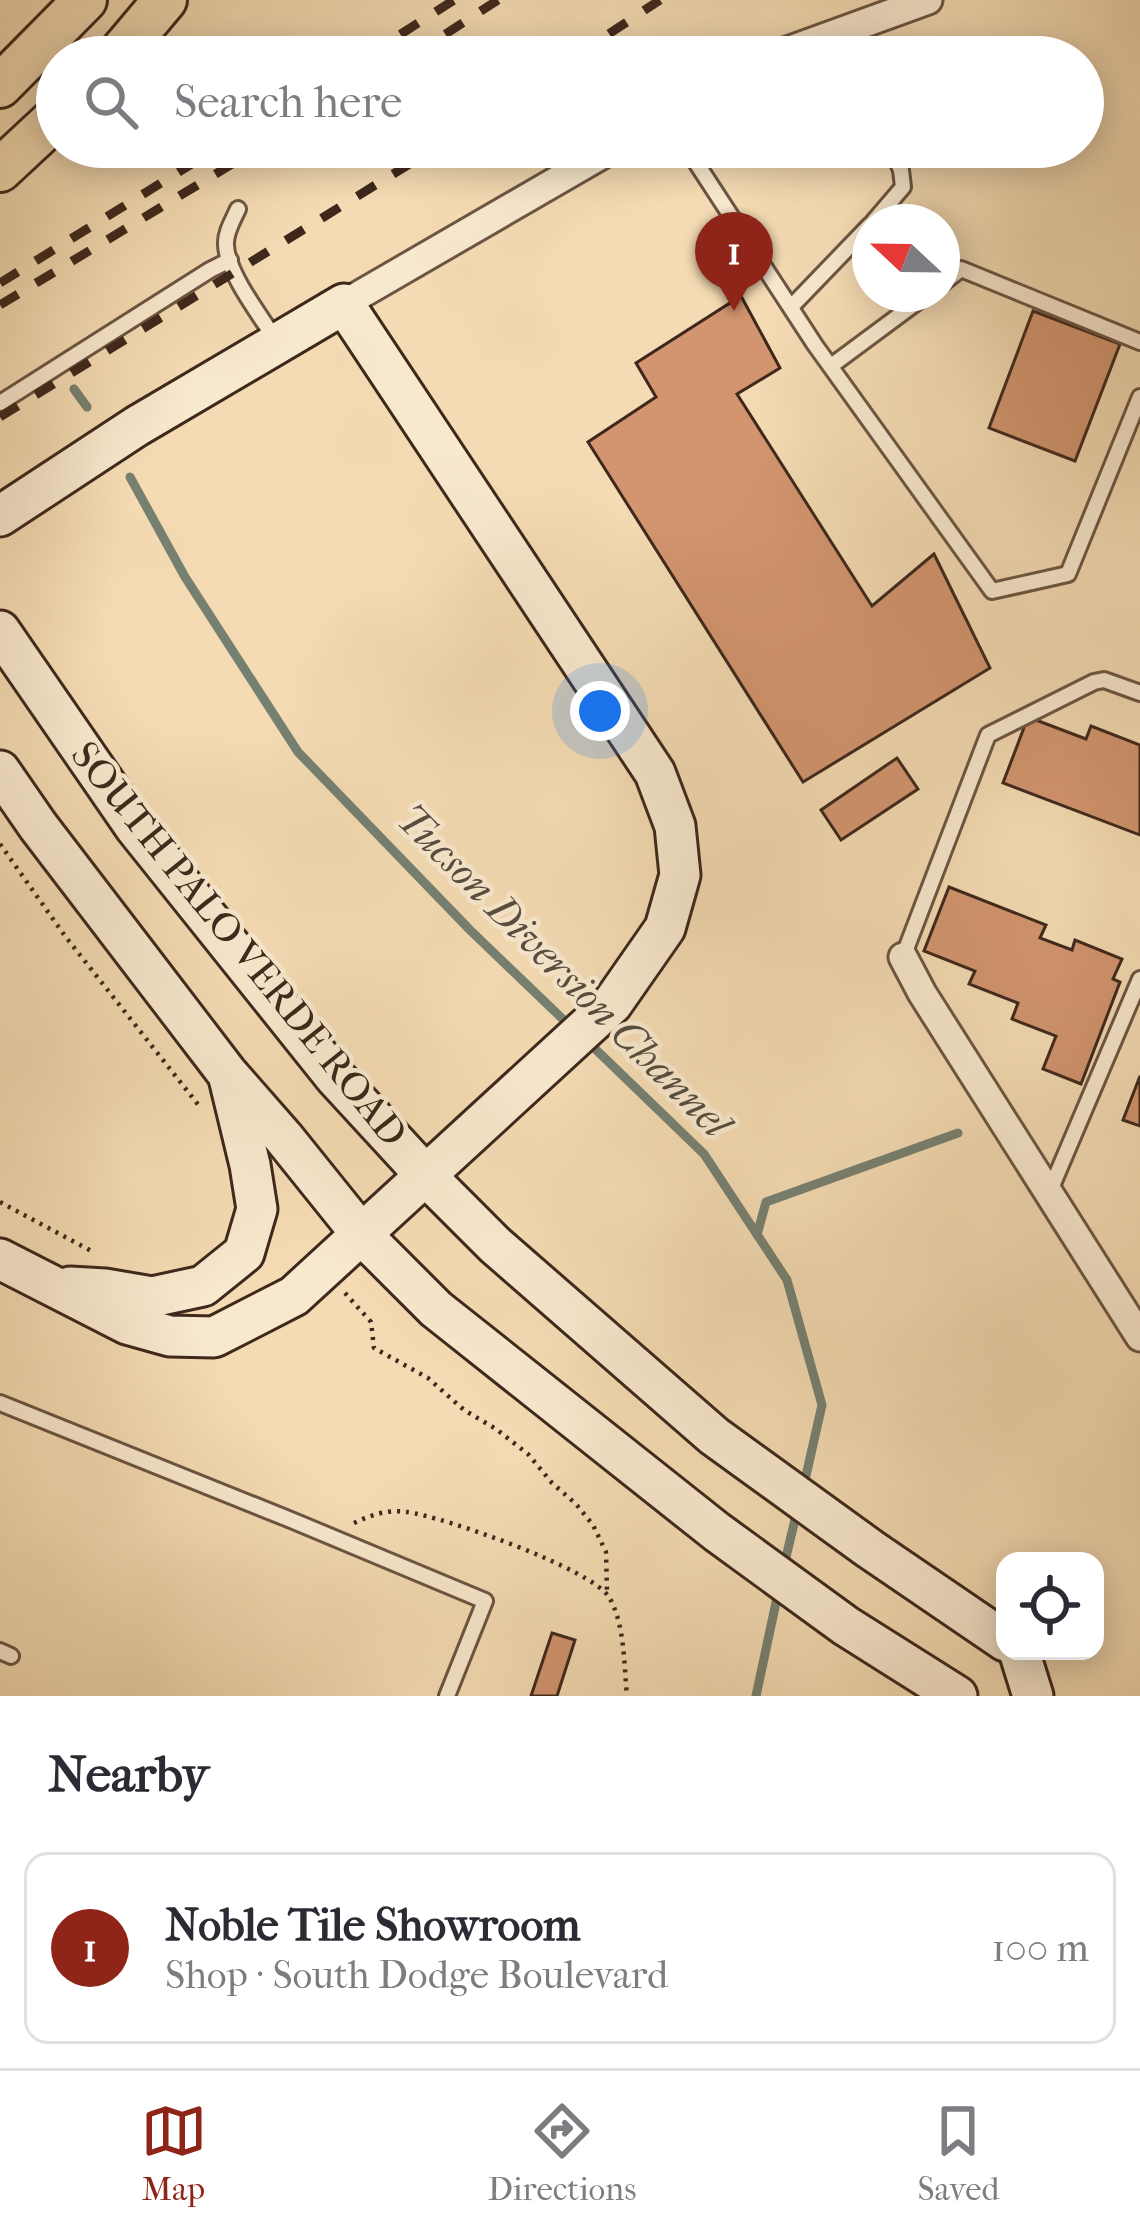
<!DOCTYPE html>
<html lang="en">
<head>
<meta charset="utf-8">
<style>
  body { margin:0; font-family:"IM FELL French Canon",serif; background:#f2f2f3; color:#2b2b33 }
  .controls { position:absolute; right:36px; bottom:36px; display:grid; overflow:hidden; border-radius:24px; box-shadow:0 6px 30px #0003 }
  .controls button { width:108px; height:108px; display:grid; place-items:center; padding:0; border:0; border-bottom:3px solid #e1e1e2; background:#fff; color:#2b2b33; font:60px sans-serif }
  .compass { position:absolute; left:852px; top:204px; width:108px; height:108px; border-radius:50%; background:#fff; box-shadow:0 6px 30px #0003; rotate:292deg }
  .you { position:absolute; left:600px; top:711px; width:42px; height:42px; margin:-30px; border:9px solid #fff; border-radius:50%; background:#1a73e8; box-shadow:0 0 0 18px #1a73e833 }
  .badge { display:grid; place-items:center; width:78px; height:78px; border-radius:50%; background:#8f2418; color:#fff; font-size:39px; font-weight:700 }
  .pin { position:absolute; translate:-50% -99px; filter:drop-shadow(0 3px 6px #0008) }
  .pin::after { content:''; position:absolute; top:63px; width:42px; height:36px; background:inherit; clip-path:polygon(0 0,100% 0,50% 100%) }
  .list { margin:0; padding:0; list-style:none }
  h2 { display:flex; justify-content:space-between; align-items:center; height:156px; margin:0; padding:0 48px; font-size:51px }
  h2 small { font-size:39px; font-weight:400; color:#7c7c81 }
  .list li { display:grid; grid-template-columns:78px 1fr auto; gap:36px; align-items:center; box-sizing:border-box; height:192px; margin:0 24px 24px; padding:0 24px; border:3px solid #e1e1e2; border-radius:24px }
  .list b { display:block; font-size:45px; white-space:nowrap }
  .list p { margin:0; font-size:39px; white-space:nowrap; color:#7c7c81 }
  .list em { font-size:39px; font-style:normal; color:#7c7c81 }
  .icon { flex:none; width:66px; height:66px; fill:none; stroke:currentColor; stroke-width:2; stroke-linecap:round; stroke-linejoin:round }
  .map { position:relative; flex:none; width:1140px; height:1696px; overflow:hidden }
  .search { position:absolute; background:#fff; box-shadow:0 6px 30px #0003; left:36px; right:36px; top:36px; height:132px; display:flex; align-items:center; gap:30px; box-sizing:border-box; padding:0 42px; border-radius:66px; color:#7c7c81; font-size:45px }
  .sheet { height:372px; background:#fff }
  nav { display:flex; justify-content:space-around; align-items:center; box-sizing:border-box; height:168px; border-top:3px solid #e1e1e2; background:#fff; font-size:33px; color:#7c7c81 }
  nav a { display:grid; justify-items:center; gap:6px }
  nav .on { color:#8f2418 }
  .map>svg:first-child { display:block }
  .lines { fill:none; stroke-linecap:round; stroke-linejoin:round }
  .stream { stroke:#768071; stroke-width:9 }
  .building { fill:#d2956f; stroke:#3e281c; stroke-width:3 }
  .service-casing { stroke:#6c5542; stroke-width:20 }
  .minor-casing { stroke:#6c5542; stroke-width:33 }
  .secondary-casing { stroke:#3e281c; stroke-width:45 }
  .primary-casing { stroke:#3e281c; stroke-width:48 }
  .path { stroke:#3e281c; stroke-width:4.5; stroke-dasharray:3 6; stroke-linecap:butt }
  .service { stroke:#f8e8ce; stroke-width:14 }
  .minor { stroke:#f8e8ce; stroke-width:27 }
  .secondary { stroke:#f8e8ce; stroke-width:39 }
  .primary { stroke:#f4dbb3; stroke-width:42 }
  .rail { stroke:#3e281c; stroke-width:9; stroke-dasharray:21 21; stroke-linecap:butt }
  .labels { text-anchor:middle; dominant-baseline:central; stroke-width:9; stroke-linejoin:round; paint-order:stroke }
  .street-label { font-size:39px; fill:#3e281c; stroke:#f8e8ce }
  .water-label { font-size:42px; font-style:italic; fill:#564d3f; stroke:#f8e8ce }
</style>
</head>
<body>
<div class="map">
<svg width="1140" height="1696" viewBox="0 0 1140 1696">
  <rect width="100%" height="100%" fill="#f4dbb3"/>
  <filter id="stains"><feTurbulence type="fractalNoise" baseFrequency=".00167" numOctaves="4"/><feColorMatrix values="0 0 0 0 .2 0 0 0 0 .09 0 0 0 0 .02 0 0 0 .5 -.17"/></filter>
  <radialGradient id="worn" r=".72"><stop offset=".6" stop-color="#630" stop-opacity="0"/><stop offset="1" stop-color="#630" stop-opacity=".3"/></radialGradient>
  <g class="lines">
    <g class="stream">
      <polyline points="74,389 87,407"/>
      <polyline points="130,477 185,577 298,752 470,930 570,1026"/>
      <polyline points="587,1041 704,1154 787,1280 822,1405 803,1489"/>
      <polyline points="757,1235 766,1202 958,1133"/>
      <polyline points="783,1570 797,1511"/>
      <polyline points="756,1696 778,1593"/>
    </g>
  </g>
  <g class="building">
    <polygon points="741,296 780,368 737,394 872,606 934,554 990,668 803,782 588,442 656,397 636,363"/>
    <polygon points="1033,311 1120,344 1075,461 989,428"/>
    <polygon points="1028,717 1086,739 1091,726 1140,745 1140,835 1003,783"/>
    <polygon points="897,758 918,789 841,840 821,810"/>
    <polygon points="949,887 1046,925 1040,938 1072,950 1075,940 1122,959 1113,979 1120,982 1081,1084 1043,1069 1056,1036 1012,1019 1018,1003 969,984 975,971 924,951"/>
    <polygon points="1140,1076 1140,1126 1123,1120"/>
    <polygon points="552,1633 575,1640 557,1696 531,1696"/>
  </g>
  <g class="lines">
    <g class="service-casing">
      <g id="service">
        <polyline points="844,31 855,57"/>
        <polyline points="686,147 815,345 992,591 1068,574 1140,397"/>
        <path d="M238,209C233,220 225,233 226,245C227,273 260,315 275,339"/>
        <polyline points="873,222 903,187 901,170 891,147"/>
        <polyline points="942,284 961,269 1140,342"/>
        <polyline points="792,306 870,225"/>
        <polyline points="831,366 928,294"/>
        <polyline points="0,403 210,270 230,260"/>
        <polyline points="903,957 988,735 1094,682 1104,680 1140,693"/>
        <polyline points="1049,1193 1140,979"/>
        <polyline points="0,1403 291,1520 485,1601 447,1696"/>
        <polyline points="0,1651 11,1656"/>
      </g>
    </g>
    <g class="minor-casing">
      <g id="minor">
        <polyline points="771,57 928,0"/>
        <polyline points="344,304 615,147"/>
        <polyline points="903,957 922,993 1140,1337"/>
      </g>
    </g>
    <g class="secondary-casing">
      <g id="secondary">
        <polyline points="0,516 137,426 344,304 655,773 675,826 680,875 665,928 612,1004 294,1296 214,1337 170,1336 127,1324 0,1259"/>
        <polyline points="0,631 135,827 335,1077 427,1177 495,1245 714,1436 870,1549 1005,1641"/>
        <polyline points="0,771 38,826 227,1073 284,1138 362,1235 436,1309 717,1532 846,1626 957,1696"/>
        <polyline points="70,1287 105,1289 152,1297 203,1286 244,1253 257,1209 250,1165 229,1078"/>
        <polyline points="1019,1651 1033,1696"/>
      </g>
    </g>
    <g class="primary-casing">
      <g id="primary">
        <polyline points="117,57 165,0"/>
        <polyline points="0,86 85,0"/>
        <polyline points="0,170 57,117"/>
      </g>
    </g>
    <g class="path">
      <polyline points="0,844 65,936 200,1107"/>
      <polyline points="0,1202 95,1253"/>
      <polyline points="345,1293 371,1322 374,1348 428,1378 464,1410 496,1429 528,1454 552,1483 576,1504 593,1525 606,1552 607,1592"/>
      <path d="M354,1523C371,1515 388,1509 407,1512C444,1517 590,1568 609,1597C625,1624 624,1666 627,1696"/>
    </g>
    <use href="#service" class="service"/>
    <use href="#minor" class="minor"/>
    <use href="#secondary" class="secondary"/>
    <use href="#primary" class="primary"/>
    <g class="rail">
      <polyline points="365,57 454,0"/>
      <polyline points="410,57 498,0"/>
      <polyline points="574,57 660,0"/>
      <polyline points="0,283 219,147"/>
      <polyline points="0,305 260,147"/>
      <polyline points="0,417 437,147"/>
    </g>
  </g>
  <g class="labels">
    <g class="street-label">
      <text transform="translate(239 944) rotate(51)">SOUTH PALO VERDE ROAD</text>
    </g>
    <g class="water-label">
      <text transform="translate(563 971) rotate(45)">Tucson Diversion Channel</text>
    </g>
  </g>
  <rect width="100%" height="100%" filter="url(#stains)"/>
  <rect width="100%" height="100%" fill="url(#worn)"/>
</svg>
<div class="controls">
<button><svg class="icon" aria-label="locate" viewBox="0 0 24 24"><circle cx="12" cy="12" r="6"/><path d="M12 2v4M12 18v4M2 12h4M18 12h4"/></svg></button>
</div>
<svg class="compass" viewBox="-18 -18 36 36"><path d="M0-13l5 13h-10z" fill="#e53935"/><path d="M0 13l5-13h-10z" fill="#7c7c81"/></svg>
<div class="you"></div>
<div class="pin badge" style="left:734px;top:311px">1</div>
<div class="search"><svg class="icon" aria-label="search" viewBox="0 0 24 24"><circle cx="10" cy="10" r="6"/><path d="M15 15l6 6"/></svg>Search here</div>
</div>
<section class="sheet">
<h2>Nearby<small></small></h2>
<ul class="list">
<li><span class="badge">1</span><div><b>Noble Tile Showroom</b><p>Shop · South Dodge Boulevard</p></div><em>100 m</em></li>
</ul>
</section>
<nav>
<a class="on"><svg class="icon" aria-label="map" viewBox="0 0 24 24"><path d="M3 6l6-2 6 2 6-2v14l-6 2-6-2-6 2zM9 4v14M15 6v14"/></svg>Map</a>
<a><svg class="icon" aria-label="directions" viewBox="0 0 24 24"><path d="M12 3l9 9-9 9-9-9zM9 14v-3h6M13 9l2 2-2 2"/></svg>Directions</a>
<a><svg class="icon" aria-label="saved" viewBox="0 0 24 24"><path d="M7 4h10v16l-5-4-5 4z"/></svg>Saved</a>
</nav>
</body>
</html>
